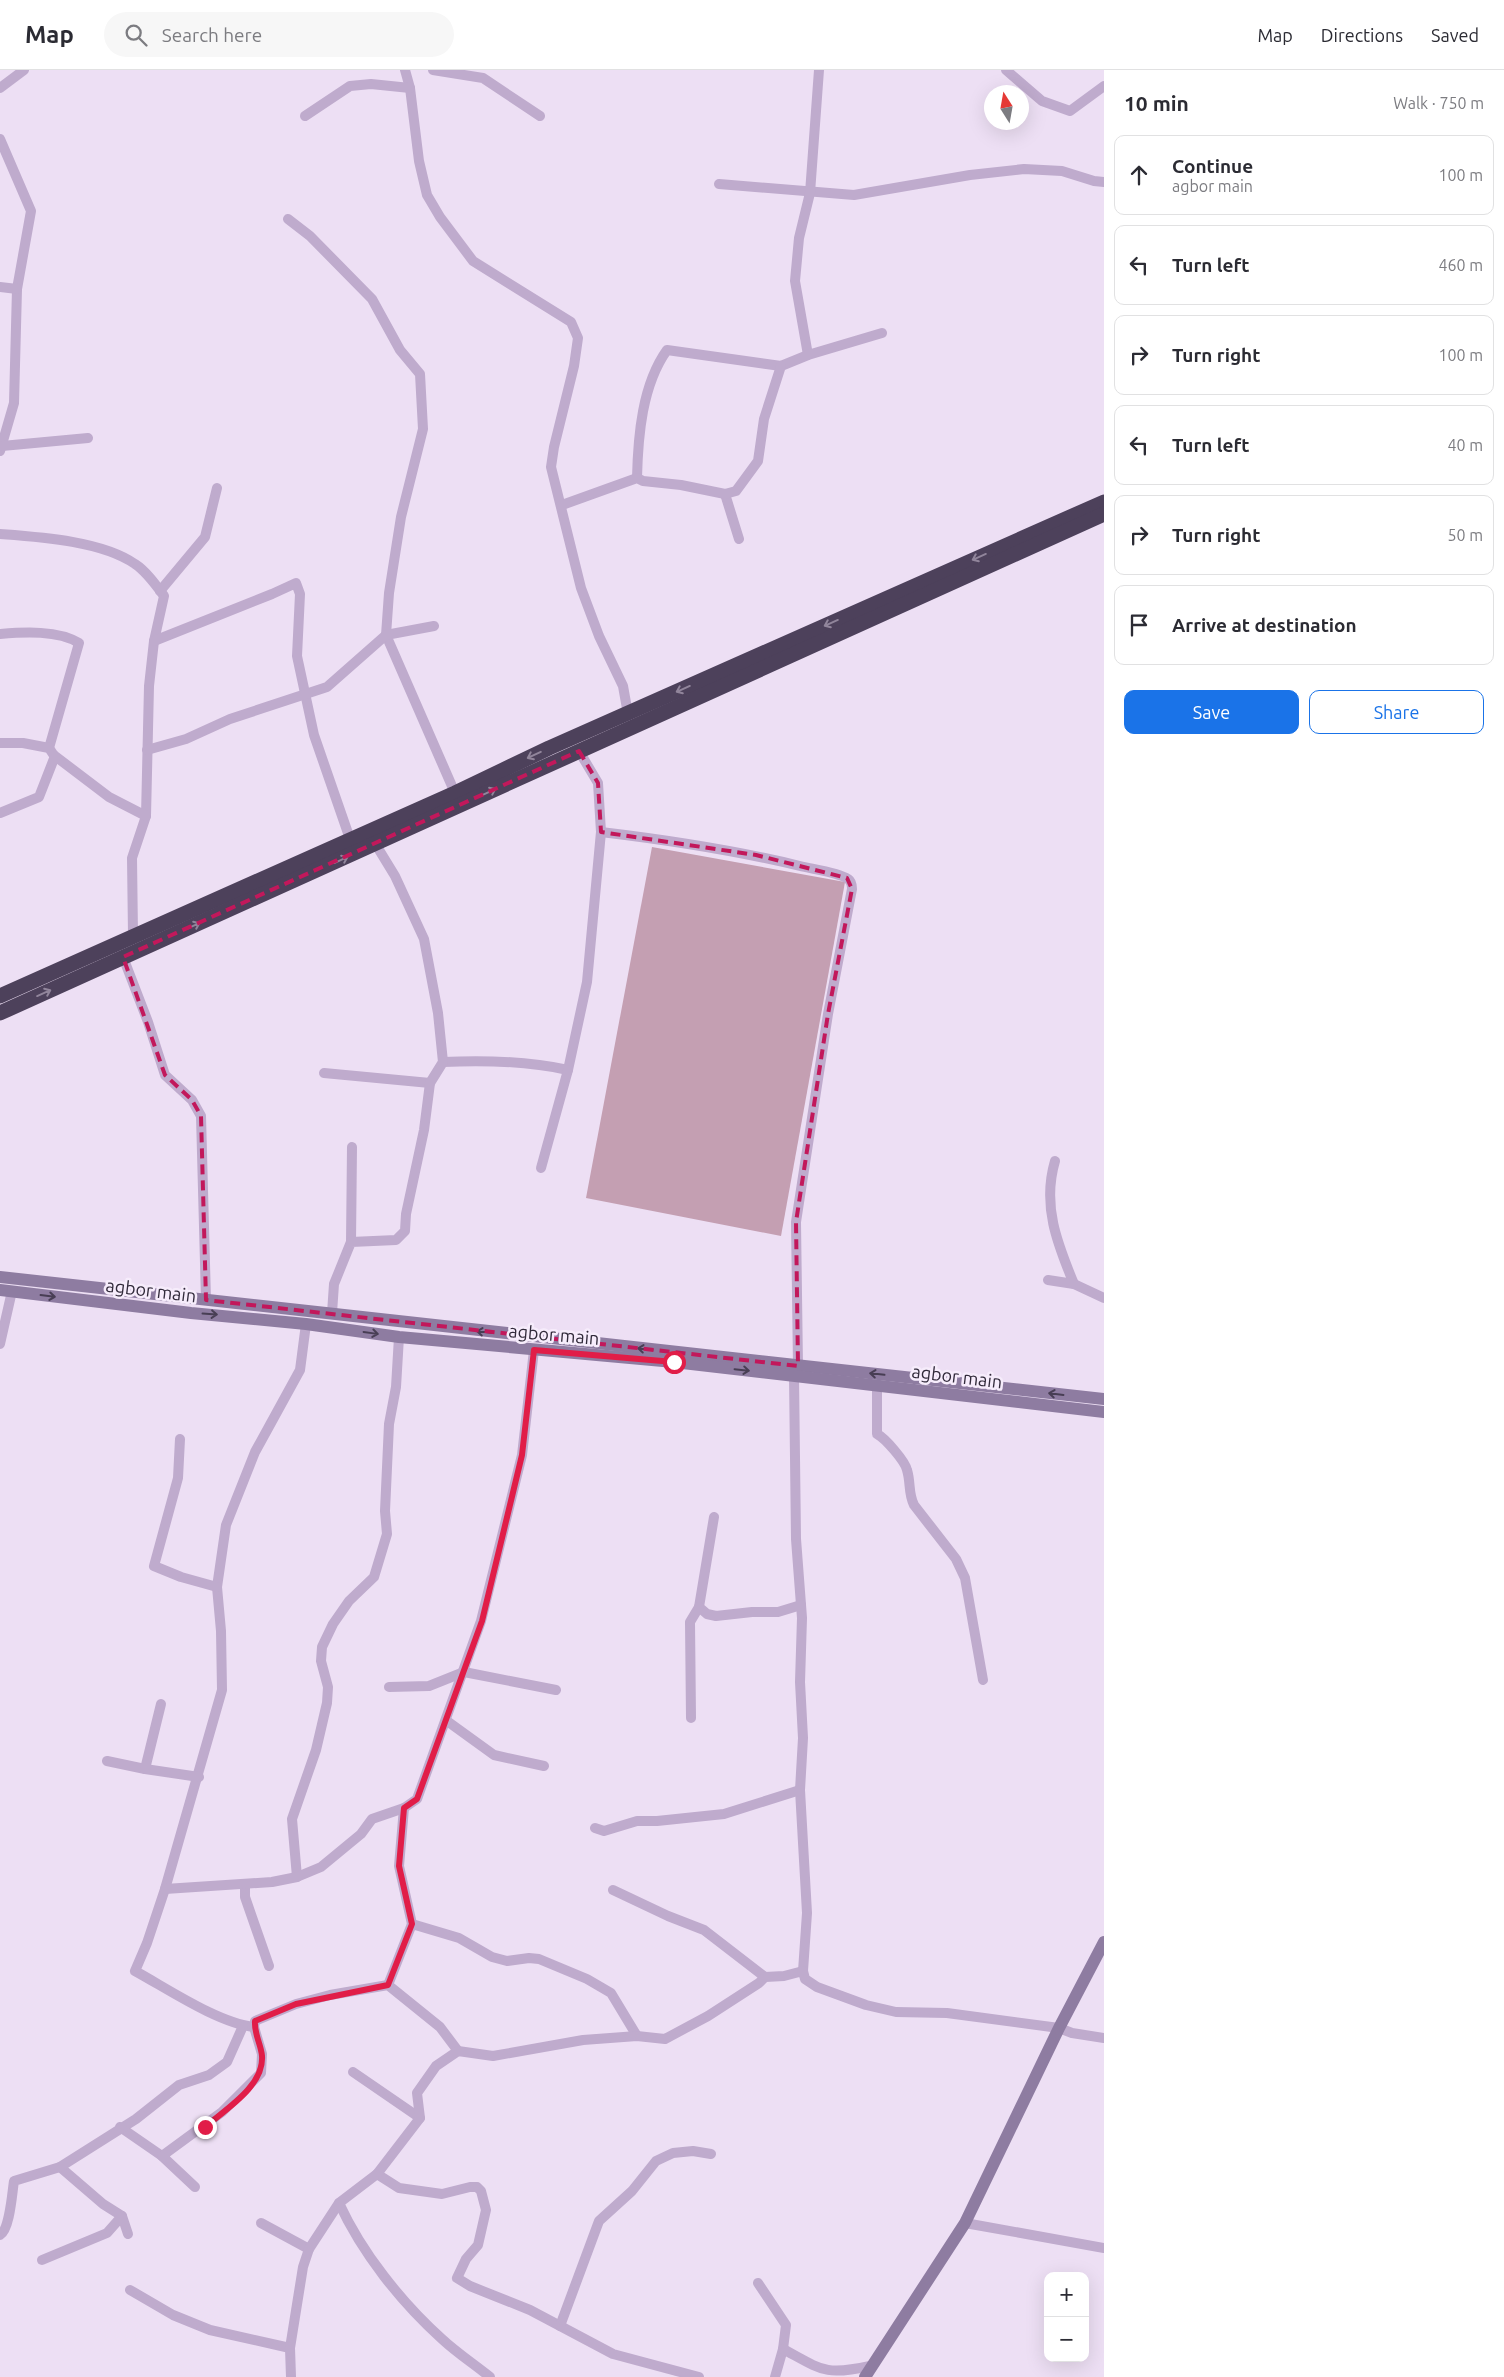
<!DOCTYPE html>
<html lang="en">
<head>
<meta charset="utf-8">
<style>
  body { margin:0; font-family:Ubuntu,sans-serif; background:#f7f7f7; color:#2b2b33 }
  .controls { position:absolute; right:15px; bottom:15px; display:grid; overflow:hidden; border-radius:10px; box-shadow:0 5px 20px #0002 }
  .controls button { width:45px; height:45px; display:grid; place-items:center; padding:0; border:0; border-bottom:1px solid #e1e1e2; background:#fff; color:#2b2b33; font:25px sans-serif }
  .compass { position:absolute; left:984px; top:15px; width:45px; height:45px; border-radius:50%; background:#fff; box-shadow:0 5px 20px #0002; rotate:349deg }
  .stop { position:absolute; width:15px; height:15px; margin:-11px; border:4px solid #e11d48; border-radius:50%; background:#fff }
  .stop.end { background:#e11d48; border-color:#fff; box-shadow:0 1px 5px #0008 }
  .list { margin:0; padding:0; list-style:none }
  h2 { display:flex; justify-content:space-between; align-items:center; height:65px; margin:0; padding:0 20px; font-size:21px }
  h2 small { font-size:16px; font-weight:400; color:#7c7c81 }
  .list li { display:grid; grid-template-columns:32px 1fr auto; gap:15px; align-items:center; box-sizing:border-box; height:80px; margin:0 10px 10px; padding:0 10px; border:1px solid #e1e1e2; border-radius:10px }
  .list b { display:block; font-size:19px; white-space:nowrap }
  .list p { margin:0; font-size:16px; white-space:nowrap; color:#7c7c81 }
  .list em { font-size:16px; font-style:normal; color:#7c7c81 }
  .actions { display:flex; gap:10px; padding:15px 20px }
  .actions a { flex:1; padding:11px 0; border:1px solid #1a73e8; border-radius:10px; text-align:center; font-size:18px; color:#1a73e8 }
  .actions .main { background:#1a73e8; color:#fff }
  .icon { flex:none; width:28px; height:28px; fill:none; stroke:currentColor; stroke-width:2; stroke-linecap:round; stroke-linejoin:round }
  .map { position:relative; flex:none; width:1104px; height:2307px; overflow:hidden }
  header { display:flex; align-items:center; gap:30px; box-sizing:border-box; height:70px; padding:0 25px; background:#fff; border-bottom:1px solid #e1e1e2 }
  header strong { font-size:24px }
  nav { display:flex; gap:28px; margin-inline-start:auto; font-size:18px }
  .search { width:350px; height:45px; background:#f7f7f7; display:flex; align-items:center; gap:12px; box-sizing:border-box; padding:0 18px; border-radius:28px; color:#7c7c81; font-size:19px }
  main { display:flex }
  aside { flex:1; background:#fff }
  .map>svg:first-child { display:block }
  .garden { fill:#c49fb2 }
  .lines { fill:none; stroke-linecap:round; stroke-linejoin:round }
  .street { stroke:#bfabcd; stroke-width:10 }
  .secondary { stroke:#8e7ca1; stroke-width:12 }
  .highway { stroke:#4d415b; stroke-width:15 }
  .oneway { stroke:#91859b }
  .oneway2 { stroke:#483e54 }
  .route { stroke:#e11d48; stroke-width:6 }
  .marked { fill:none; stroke:#c2185b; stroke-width:4; stroke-dasharray:10 6; stroke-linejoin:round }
  .labels { text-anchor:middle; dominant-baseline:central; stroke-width:5; stroke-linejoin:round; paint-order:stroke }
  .street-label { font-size:18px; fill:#312a3a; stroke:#f6ecfb }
</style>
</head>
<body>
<header>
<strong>Map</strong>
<div class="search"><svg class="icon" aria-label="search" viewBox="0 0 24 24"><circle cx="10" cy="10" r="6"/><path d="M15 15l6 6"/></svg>Search here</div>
<nav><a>Map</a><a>Directions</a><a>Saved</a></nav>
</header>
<main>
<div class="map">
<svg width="1104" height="2307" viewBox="0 0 1104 2307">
  <rect width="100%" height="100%" fill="#eddff4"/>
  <polygon class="garden" points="652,777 845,812 781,1166 586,1128"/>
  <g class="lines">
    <g class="street">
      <polyline points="405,0 410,18 419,91 427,125 440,147 473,191 571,252 578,268 574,296 554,377 551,397 581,518 599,566 623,616 628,644"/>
      <polyline points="433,0 483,8 540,46"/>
      <polyline points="1006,0 1042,31 1070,41 1104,16"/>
      <polyline points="0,18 24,0"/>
      <polyline points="305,46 350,16 371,14 410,18"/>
      <polyline points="0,69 31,141 17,219 14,333 0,381"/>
      <polyline points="719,114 854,125 970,105 1024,99 1062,101 1094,111 1104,112"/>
      <polyline points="288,149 310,166 372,229 400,280 420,304 423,359 401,447 389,523 386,565 455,723"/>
      <polyline points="0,217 17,219"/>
      <polyline points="808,285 795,211 799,168 810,123 819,0"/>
      <polyline points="2,376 88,368"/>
      <path d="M637,408C638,366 642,315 667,280L781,296L808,285L882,263"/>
      <polyline points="725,424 739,469"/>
      <polyline points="562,435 637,408 643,411 681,415 725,424 736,421 758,391 764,349 781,296"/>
      <path d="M0,464C40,467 102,471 135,494C146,501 156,515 164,526L154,571L149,616L146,746L132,788L133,865"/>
      <polyline points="160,521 205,467 217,418"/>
      <path d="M0,564C24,562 58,560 79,573L49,678"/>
      <polyline points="154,571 272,524 296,513 300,524 297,586 314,665 350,769"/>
      <polyline points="0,673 23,673 49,678 53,684"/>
      <polyline points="147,680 186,669 230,649 327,617 386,565 434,556"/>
      <polyline points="0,743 39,727 55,686 109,727 146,746"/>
      <path d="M601,762C668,770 734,780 800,796C812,799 838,802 848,809C851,811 852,815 852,819L828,944L796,1152L798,1296"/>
      <polyline points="123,887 148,952 165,1005 192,1030 201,1046 206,1230"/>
      <path d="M443,992C485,990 527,991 568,1000L587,912L601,762L598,713L579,681"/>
      <polyline points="324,1003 430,1013"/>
      <path d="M1055,1091C1042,1135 1057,1173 1074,1214"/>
      <polyline points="541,1098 568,1000"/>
      <polyline points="351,1172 352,1077"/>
      <polyline points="1048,1210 1074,1214 1104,1228"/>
      <polyline points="332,1243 334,1214 351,1172 396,1170 405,1161 406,1144 424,1060 430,1013 443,992 438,943 424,869 395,806 373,770"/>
      <path d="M306,1254L300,1300L255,1382L226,1455L217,1517L221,1561L222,1620L165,1819L147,1873L135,1901C168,1919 218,1953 254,1957L255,1951L296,1934L330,1925L388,1915L440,1957L458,1981"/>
      <polyline points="0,1274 12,1221"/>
      <polyline points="794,1306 796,1469 802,1548 800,1612 803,1668 800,1720 807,1843 803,1901"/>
      <path d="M877,1315V1364C885,1368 905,1391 907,1400C911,1413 908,1423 914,1435L956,1489L965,1508L983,1610"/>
      <polyline points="180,1369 178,1408 154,1496 181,1507 217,1517"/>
      <polyline points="714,1447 699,1537 707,1544 716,1546 752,1542 778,1542 801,1535"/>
      <polyline points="389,1617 429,1616 464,1602 556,1620"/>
      <polyline points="691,1648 690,1552 699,1537"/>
      <polyline points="447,1651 494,1685 544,1696"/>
      <polyline points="107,1691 145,1699 199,1707"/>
      <polyline points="145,1699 161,1634"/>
      <polyline points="404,1738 399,1796 412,1854"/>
      <polyline points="595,1758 604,1761 637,1751 657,1751 724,1744 800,1720"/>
      <polyline points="297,1807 292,1749 316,1680 327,1633 328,1617 321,1591 322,1577 333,1554 349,1531 374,1507 387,1464 385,1441 389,1354 396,1317 399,1267"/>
      <polyline points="245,1814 245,1827 269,1896"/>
      <polyline points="165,1819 272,1812 297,1807 321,1797 361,1764 372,1749 404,1738 417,1729 481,1551 522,1385 534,1280"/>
      <polyline points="613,1820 668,1846 704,1860 765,1907"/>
      <polyline points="388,1915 412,1854 459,1868 492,1887 507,1891 529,1888 539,1889 587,1909 611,1923 637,1966"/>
      <polyline points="353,2002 420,2048"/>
      <polyline points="120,2057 162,2086"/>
      <polyline points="60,2097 103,2134 122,2146 128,2164"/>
      <polyline points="377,2104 399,2118 442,2124 470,2117 477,2117 481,2121 486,2140 478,2175 466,2189 457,2208 470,2216 530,2240 613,2284 699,2307"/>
      <polyline points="195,2117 162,2086 222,2042 261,2003 262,1984 254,1957"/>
      <path d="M339,2133C362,2183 401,2232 442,2269C457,2283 474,2294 490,2307"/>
      <polyline points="261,2153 309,2179"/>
      <polyline points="965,2153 1104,2178"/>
      <path d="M0,2165C10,2159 12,2123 14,2111L60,2097L136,2049L179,2015L209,2005L227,1992L243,1956"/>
      <polyline points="42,2190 107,2163 122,2146"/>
      <polyline points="758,2213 786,2255 783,2279 775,2307"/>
      <polyline points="130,2220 173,2245 210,2260 290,2278"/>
      <polyline points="560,2256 599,2151 632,2121 656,2091 673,2083 693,2081 711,2084"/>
      <path d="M783,2279C822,2300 825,2306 870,2296"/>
      <polyline points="291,2307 290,2278 303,2197 309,2179 339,2133 377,2104 420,2048 417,2023 436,1996 458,1981 493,1986 583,1970 637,1966 665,1969 708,1946 759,1913 765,1907 784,1906 803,1901 805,1909 817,1917 866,1935 896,1942 947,1943 1059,1958 1072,1963 1104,1968"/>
    </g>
    <g class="secondary">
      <polyline points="0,1207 1104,1329"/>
      <polyline points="0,1220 191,1243 306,1254 399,1267 674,1292 1104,1342"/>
      <polyline points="865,2307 965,2153 1059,1958 1104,1872"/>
    </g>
    <g class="highway">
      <polyline points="0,926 455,723 549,678 1104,432"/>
      <polyline points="0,943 1104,444"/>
    </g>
  </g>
  <defs><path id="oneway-shaft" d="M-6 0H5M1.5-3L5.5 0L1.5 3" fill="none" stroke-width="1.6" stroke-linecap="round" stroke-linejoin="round" transform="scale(1.25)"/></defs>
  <g class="oneway">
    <use href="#oneway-shaft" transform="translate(979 487) rotate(156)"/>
    <use href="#oneway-shaft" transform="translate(831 553) rotate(156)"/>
    <use href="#oneway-shaft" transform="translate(683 619) rotate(156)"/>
    <use href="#oneway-shaft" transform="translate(534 685) rotate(155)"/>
    <use href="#oneway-shaft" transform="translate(489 722) rotate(-25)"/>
    <use href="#oneway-shaft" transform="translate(341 790) rotate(-24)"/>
    <use href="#oneway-shaft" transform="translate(193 856) rotate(-24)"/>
    <use href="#oneway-shaft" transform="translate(44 923) rotate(-24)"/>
  </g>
  <g class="oneway2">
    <use href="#oneway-shaft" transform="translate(48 1226) rotate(7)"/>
    <use href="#oneway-shaft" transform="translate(210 1244) rotate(4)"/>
    <use href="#oneway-shaft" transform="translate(484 1262) rotate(-174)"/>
    <use href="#oneway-shaft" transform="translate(371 1263) rotate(8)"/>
    <use href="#oneway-shaft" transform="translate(645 1279) rotate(-174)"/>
    <use href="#oneway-shaft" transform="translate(742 1300) rotate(6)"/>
    <use href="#oneway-shaft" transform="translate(877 1304) rotate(-174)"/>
    <use href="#oneway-shaft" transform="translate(1056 1324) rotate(-173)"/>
  </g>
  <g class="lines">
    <path class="route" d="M205,2057C226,2039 264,2016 262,1986C261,1974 254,1964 255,1951L296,1934L388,1915L412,1854L399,1796L404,1738L417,1729L482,1551L522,1385L534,1280L674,1292"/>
  </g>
  <path class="marked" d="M579,681L598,713L601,762L756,785L847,808L852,819L828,944L796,1152L798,1296L206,1230L201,1046L192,1030L165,1005L123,887Z"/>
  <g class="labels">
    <g class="street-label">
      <text transform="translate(151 1220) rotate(7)">agbor main</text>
      <text transform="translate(554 1264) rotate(5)">agbor main</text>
      <text transform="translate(957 1306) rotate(7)">agbor main</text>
    </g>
  </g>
</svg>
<div class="controls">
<button>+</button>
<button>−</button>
</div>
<svg class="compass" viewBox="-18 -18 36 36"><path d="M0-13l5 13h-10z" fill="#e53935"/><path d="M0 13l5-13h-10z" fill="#7c7c81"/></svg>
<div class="stop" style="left:674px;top:1292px"></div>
<div class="stop end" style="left:205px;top:2057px"></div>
</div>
<aside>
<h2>10 min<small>Walk · 750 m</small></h2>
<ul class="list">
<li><svg class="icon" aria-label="ahead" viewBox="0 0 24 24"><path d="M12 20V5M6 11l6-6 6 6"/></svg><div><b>Continue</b><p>agbor main</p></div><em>100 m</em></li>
<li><svg class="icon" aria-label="left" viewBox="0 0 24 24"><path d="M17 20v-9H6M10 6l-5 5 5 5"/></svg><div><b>Turn left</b></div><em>460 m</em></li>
<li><svg class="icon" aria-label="right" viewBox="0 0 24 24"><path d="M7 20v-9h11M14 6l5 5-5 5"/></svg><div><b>Turn right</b></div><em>100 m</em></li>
<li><svg class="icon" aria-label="left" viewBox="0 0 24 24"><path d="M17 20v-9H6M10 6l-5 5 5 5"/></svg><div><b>Turn left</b></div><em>40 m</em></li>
<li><svg class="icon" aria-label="right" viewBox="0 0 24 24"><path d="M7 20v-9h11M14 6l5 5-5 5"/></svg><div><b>Turn right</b></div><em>50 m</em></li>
<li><svg class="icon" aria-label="arrive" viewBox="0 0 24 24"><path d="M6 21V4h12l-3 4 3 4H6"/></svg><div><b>Arrive at destination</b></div></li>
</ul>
<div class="actions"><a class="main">Save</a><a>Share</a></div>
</aside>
</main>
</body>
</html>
